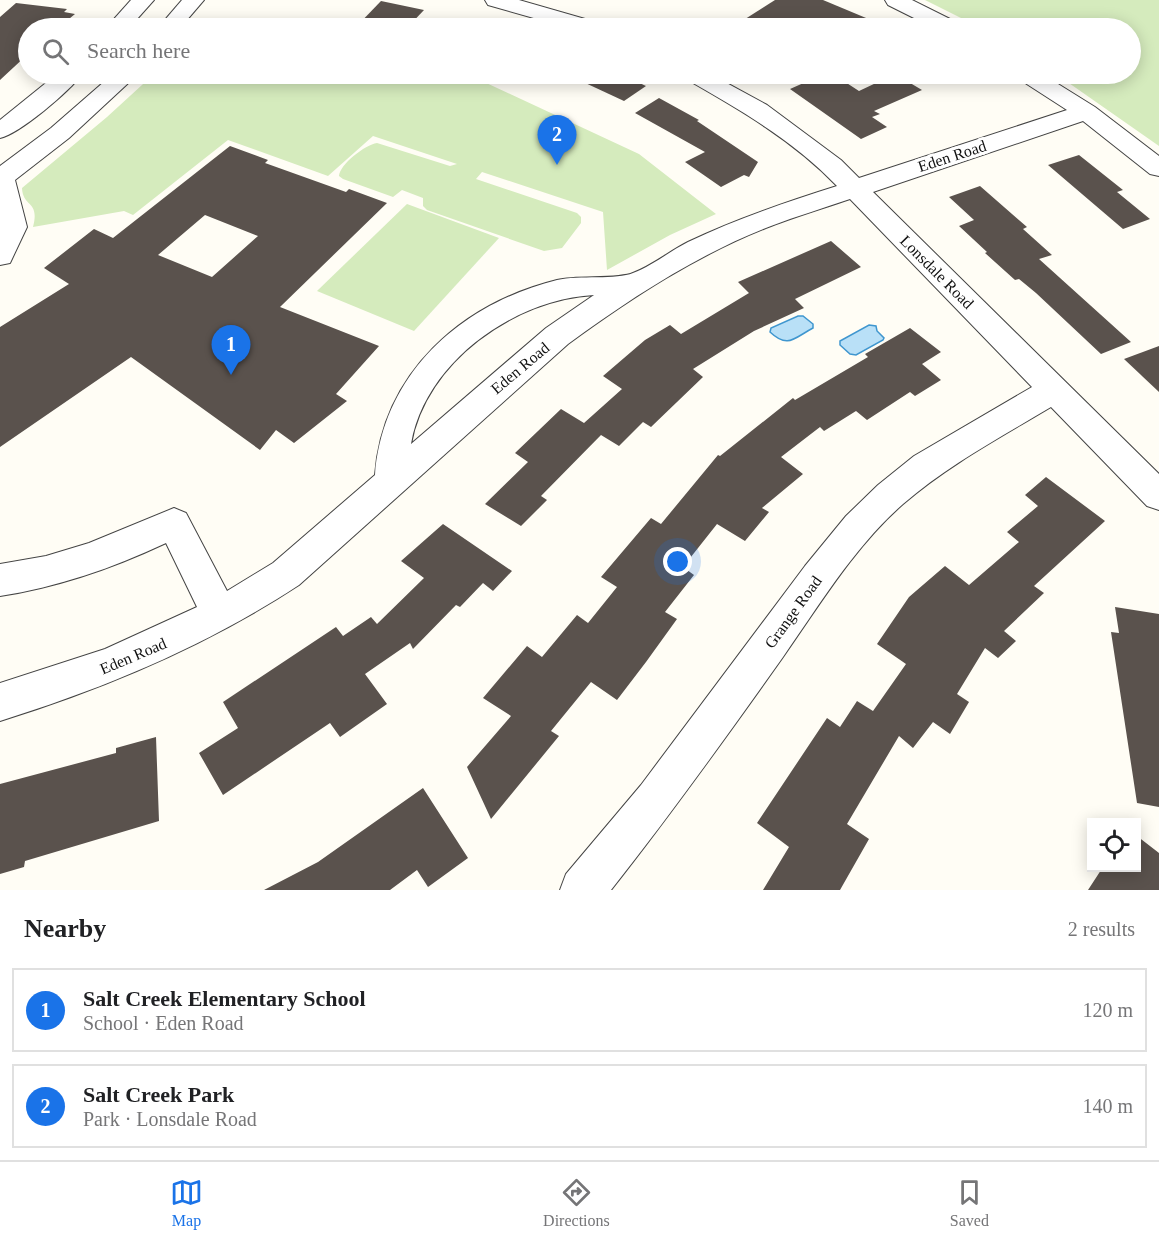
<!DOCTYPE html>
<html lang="en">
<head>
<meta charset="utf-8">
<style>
  body { margin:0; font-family:Georgia,serif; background:#f2f2f2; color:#202124 }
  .controls { position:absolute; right:18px; bottom:18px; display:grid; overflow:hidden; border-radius:0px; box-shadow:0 3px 15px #0003 }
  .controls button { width:54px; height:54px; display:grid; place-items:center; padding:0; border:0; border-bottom:2px solid #e0e0e0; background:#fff; color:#202124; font:30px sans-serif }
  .you { position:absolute; left:678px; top:562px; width:21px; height:21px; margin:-15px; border:4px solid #fff; border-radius:50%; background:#1a73e8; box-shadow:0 0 0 9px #1a73e833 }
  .badge { display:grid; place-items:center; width:39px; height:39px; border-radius:50%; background:#1a73e8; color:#fff; font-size:20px; font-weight:700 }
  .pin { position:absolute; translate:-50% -50px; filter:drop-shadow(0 2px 3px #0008) }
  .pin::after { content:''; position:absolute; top:32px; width:21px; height:18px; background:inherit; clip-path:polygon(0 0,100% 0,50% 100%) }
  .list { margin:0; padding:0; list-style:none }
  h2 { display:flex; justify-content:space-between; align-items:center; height:78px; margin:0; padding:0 24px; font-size:26px }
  h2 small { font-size:20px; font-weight:400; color:#757577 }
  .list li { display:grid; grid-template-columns:39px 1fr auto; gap:18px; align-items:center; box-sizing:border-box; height:84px; margin:0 12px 12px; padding:0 12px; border:2px solid #e0e0e0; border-radius:0px }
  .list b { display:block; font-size:22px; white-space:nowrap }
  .list p { margin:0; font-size:20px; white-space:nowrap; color:#757577 }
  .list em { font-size:20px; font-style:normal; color:#757577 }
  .icon { flex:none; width:33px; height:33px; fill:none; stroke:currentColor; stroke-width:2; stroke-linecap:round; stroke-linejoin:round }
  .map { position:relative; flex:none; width:1159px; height:890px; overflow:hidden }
  .search { position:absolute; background:#fff; box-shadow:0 3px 15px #0003; left:18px; right:18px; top:18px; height:66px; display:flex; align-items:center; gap:15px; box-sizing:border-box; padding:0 21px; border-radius:33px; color:#757577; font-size:22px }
  .sheet { height:270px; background:#fff }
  nav { display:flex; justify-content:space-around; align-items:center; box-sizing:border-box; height:84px; border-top:2px solid #e0e0e0; background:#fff; font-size:16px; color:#757577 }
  nav a { display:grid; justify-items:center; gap:3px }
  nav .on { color:#1a73e8 }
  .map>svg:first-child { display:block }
  .green { fill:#d5ebbd }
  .water { fill:#b9e0f7; stroke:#3f96cf; stroke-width:1.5 }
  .building { fill:#5a524d; fill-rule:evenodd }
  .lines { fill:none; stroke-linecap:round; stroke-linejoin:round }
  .minor-casing { stroke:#444; stroke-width:2 }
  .minor { fill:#fff; fill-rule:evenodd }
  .labels { text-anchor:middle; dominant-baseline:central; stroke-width:6; stroke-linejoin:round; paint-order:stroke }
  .street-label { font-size:16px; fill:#111; stroke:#fff }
</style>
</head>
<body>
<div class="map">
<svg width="1159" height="890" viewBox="0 0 1159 890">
  <rect width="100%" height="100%" fill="#fffdf5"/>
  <g class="green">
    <polygon points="925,0 1159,0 1159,146 1056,74 1130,74 1130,28 981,28"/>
    <path d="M154,74H467L639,154L716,214L670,235L607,270L603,212L482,172L476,179L577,213L581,217V223L562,248L544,251L427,210L423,206V198L402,190L393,197L343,179L339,176C340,164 365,145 377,143L450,166L457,164L373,136L328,176L228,140L133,215L124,211L33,227C40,200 23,208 22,188L107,117Z"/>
    <polygon points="407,204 499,238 414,331 317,291"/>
  </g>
  <g class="water">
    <path d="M798,316H803L813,324V328C794,338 788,349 770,332L771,328Z"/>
    <polygon points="869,325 876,326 877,331 884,338 883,340 856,355 850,354 840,345 840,341"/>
  </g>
  <g class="building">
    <polygon points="775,0 823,0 890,28 731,28"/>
    <polygon points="381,1 424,10 407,28 355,28"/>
    <polygon points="16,3 67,9 64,12 75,14 58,28 28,28 28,54 0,80 0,17"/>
    <polygon points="566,74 620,74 646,86 624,101"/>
    <polygon points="895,74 922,90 874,111 880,114 872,117 887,127 861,139 790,89 817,77 828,83 839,78 859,91"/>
    <polygon points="659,98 699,120 697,121 758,162 749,177 744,175 721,187 685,162 705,152 635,113"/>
    <path d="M230,146L268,160L265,163L346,192L349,189L387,203L280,307L379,346L336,394L347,401L294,443L276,430L260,450L131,357L0,447V327L69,284L44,268L94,229L113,238ZM205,215L258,236L212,277L158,255Z"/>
    <polygon points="1079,155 1123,190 1117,192 1150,219 1123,229 1048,165"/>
    <polygon points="980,186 1027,227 1023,229 1052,255 1039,259 1131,342 1101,354 1036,293 1019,279 1015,280 985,253 987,252 959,226 974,220 949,197"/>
    <polygon points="831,241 861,267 795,299 804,308 754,331 693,369 703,377 651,427 643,422 619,446 601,435 541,496 547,500 521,526 485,504 528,462 515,453 561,409 584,423 622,389 603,376 645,340 670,325 681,334 749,293 738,282"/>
    <polygon points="910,328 941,352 922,364 941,380 915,396 910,392 867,420 856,411 824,431 820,427 781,457 803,474 762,508 769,512 745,541 717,524 683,567 694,575 665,612 677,619 646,662 617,700 591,682 551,731 559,736 491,819 467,767 511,716 483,698 527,646 542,657 577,615 588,623 617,587 601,577 651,518 661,524 718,455 720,456 793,398 795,400 868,357 865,354"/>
    <polygon points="1159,346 1159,392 1124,359"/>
    <polygon points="1046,477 1105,521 1034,586 1044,593 1004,631 1016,641 998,658 985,648 957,694 969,702 950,734 933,722 913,748 899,736 847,824 869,839 840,890 763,890 789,847 757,823 827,718 840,727 857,701 873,711 906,664 877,644 909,597 945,566 969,585 1019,542 1007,532 1038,506 1025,495"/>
    <polygon points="443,524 512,571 493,591 483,583 460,607 456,605 413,649 410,643 365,674 387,704 340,737 330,723 223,795 199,753 238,728 223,702 336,627 343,636 371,617 377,624 424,578 401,561"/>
    <polygon points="1115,607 1159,614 1159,807 1137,803 1111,632 1119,633"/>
    <polygon points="156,737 159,821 25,861 24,867 0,874 0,784 116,753 116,748"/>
    <polygon points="423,788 468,858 428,887 417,870 390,890 264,890 318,862"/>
    <polygon points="1137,836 1159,853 1159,890 1088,890 1103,867 1137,867"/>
  </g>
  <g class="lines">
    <g class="minor-casing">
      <g id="minor">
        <polygon points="131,0 154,0 129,28 106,28"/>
        <polygon points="182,0 204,0 180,28 158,28"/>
        <polygon points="485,0 519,0 599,23 602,28 569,28 488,5"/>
        <polygon points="885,0 912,0 958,23 961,28 934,28 888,5"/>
        <path d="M57,74H82C70,91 19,134 0,138V120Z"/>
        <polygon points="113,74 138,74 69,138 15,180 27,227 10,263 0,265 0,166 51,128"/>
        <path d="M683,74H710L767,105L841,160L859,178L1067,110L1019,79L1016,74H1042L1095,107L1159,156V176L1150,174L1083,121L873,192L1159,474V510L1147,506L1051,407C1001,437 948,465 903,504C855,546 820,604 783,657C727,736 671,814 611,890H560L566,874L641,785L805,566L846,516L878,485L914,456L1032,387L850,199C824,208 797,216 771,226C698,254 631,298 568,344L299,585C206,646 106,688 0,721V683L105,649L197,607L166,543C113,568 58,587 0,596V564L46,556L89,543L174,508L186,513L227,591L273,563L375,475C383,373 461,304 557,280C579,275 617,280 633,273C652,266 670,251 688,242C736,219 786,202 837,186C794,141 739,109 686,79ZM594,295L546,328L411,444C425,362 515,299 594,295Z"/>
      </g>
    </g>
    <use href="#minor" class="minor"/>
  </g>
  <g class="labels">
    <g class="street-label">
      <text transform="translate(952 156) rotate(-18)">Eden Road</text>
      <text transform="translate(937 272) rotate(45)">Lonsdale Road</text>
      <text transform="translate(520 368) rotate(-40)">Eden Road</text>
      <text transform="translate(793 612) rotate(-54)">Grange Road</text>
      <text transform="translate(133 656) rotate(-23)">Eden Road</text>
    </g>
  </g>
</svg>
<div class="controls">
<button><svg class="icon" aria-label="locate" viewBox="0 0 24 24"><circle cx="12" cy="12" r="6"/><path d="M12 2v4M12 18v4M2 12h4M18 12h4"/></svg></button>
</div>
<div class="you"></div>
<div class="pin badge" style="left:231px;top:375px">1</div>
<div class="pin badge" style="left:557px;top:165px">2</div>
<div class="search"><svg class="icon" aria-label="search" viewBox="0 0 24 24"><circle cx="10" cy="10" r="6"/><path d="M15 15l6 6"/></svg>Search here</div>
</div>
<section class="sheet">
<h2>Nearby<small>2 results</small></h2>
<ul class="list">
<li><span class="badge">1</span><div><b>Salt Creek Elementary School</b><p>School · Eden Road</p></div><em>120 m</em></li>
<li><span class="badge">2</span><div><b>Salt Creek Park</b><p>Park · Lonsdale Road</p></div><em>140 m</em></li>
</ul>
</section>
<nav>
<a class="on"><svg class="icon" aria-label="map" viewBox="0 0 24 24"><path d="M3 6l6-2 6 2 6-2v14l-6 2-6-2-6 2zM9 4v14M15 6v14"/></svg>Map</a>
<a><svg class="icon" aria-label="directions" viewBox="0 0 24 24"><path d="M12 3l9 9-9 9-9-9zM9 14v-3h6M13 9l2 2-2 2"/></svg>Directions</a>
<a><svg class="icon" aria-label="saved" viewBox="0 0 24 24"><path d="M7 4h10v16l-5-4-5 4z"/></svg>Saved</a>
</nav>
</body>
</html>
